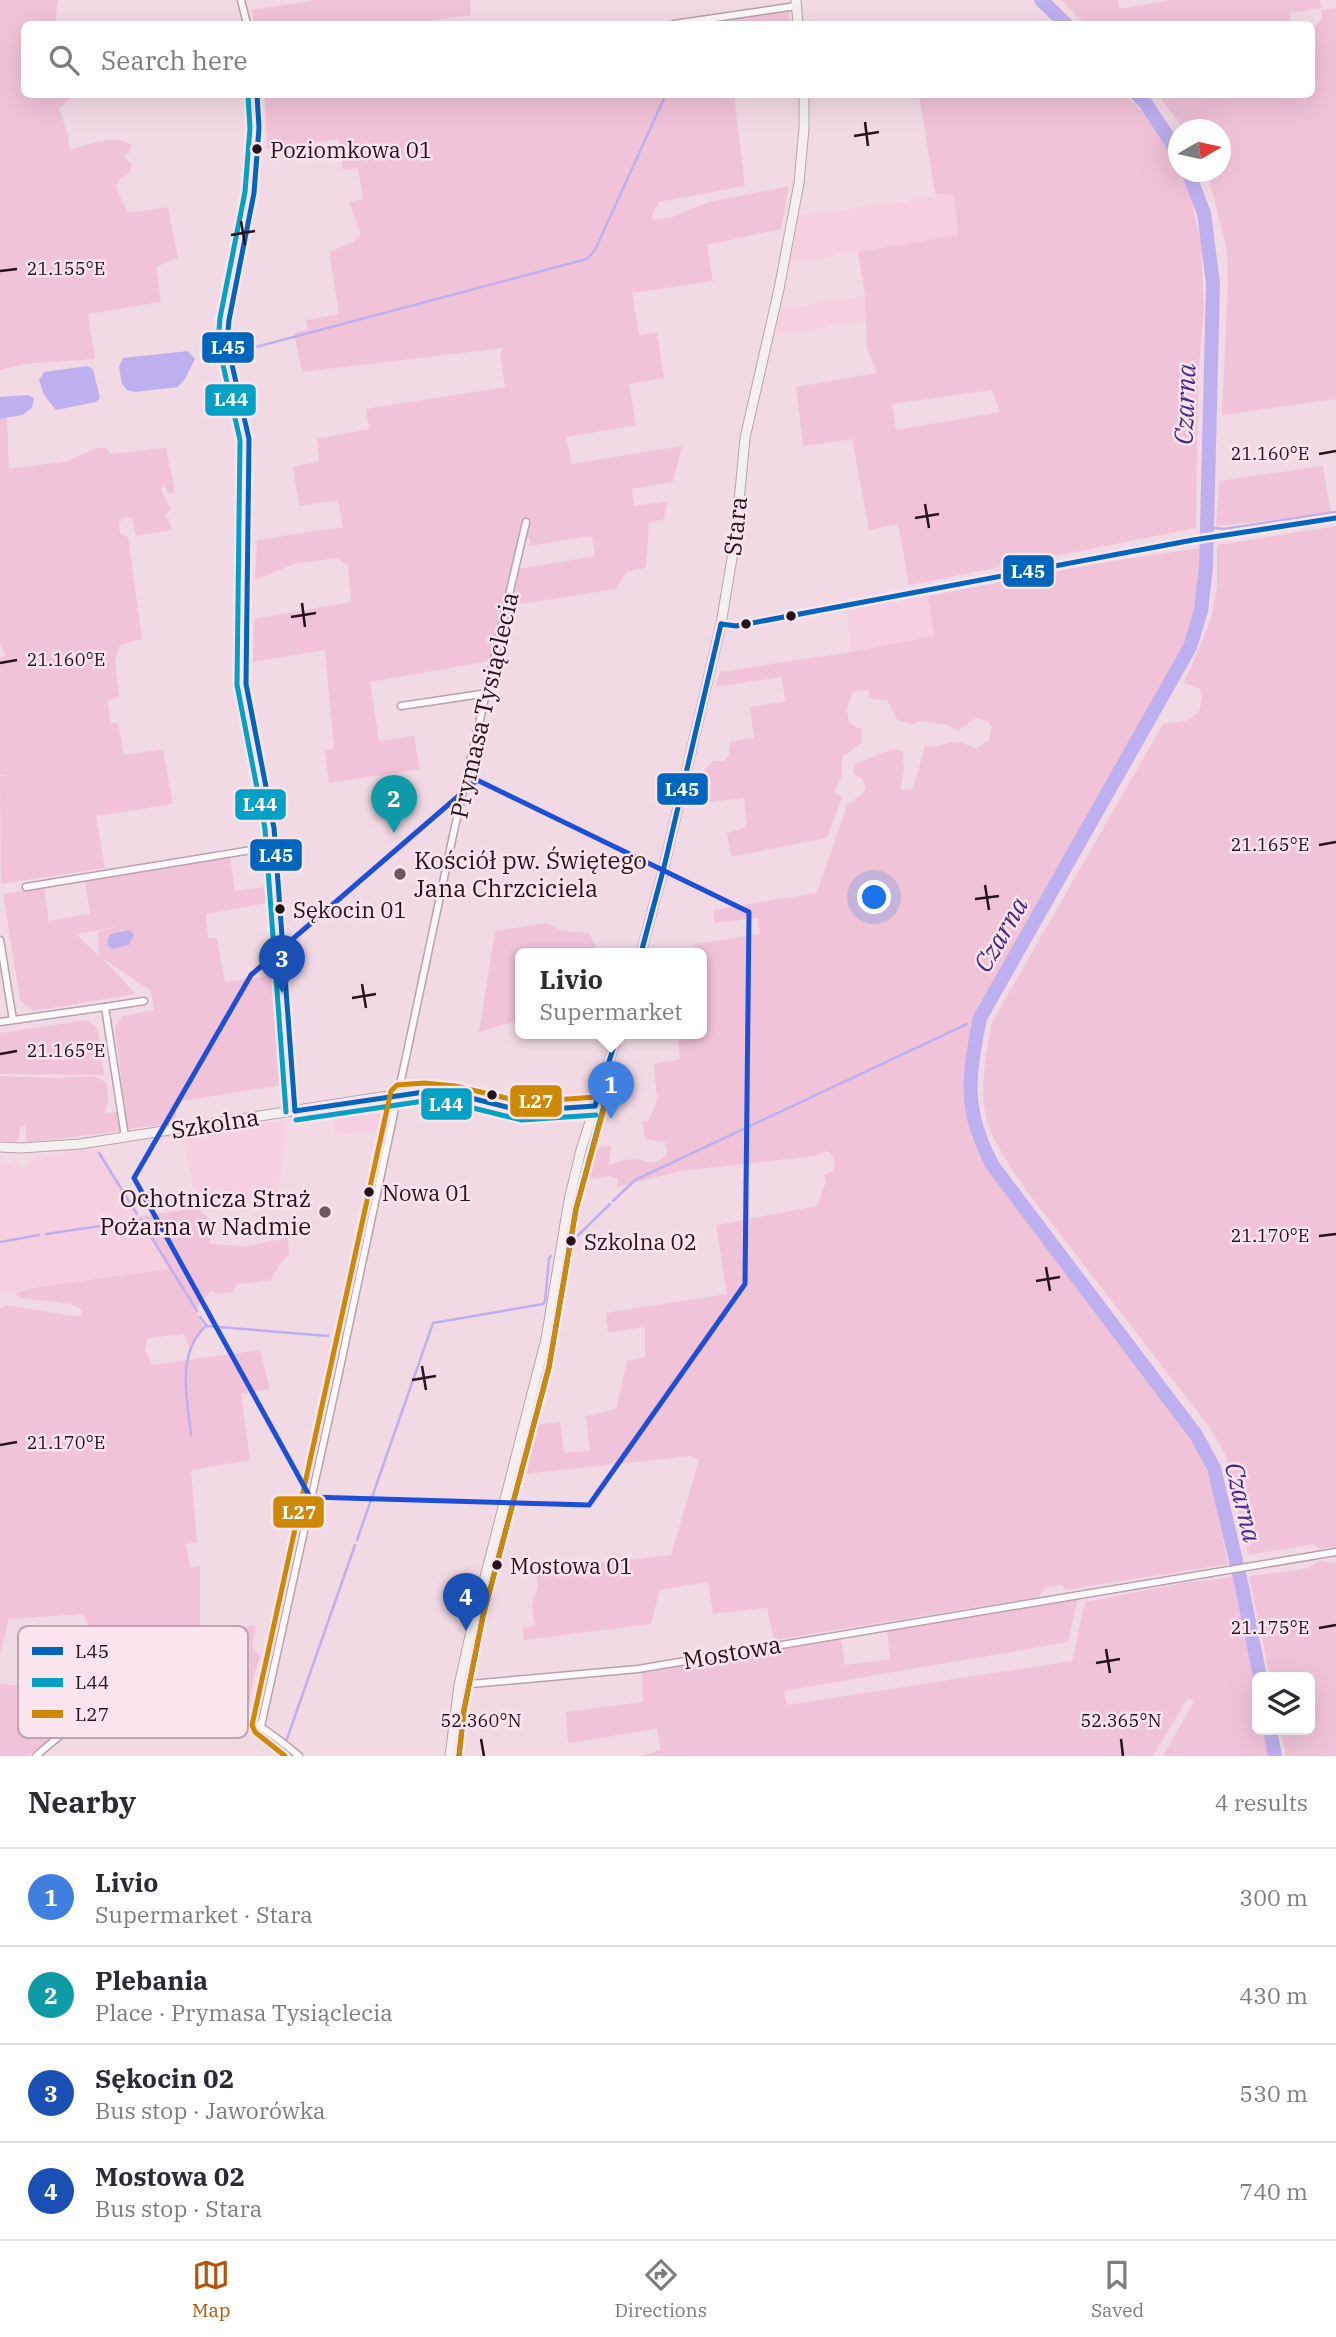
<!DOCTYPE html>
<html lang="en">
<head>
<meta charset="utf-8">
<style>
  body { margin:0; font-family:"IBM Plex Serif",serif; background:#f2f2f3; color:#2b2b33 }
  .controls { position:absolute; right:21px; bottom:21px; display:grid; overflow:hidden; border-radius:10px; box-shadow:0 7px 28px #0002 }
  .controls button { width:63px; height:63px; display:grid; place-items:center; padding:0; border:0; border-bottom:2px solid #e1e1e2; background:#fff; color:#2b2b33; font:35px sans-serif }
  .compass { position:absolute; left:1168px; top:119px; width:63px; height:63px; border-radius:50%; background:#fff; box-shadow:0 7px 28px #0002; rotate:81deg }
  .you { position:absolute; left:875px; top:898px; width:24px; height:24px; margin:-18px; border:5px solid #fff; border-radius:50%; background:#1a73e8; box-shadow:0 0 0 10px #1a73e833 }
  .badge { display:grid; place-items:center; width:46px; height:46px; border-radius:50%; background:#b45309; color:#fff; font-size:23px; font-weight:700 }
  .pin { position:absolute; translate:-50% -58px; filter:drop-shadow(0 2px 4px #0008) }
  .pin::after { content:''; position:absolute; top:37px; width:24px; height:21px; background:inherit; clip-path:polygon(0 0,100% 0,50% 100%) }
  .popup { position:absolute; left:515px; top:948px; width:192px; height:91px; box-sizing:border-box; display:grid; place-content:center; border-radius:10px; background:#fff; filter:drop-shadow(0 2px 5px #0005); font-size:23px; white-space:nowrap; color:#7c7c81 }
  .popup b { font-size:26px; color:#2b2b33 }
  .popup::after { content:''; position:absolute; left:50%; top:100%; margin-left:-14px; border:14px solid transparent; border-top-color:#fff }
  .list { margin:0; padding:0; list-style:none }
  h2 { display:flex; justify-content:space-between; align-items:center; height:91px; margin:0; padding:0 28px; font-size:30px }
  h2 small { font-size:23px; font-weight:400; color:#7c7c81 }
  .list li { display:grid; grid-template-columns:46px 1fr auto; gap:21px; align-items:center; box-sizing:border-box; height:98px; padding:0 28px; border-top:2px solid #e1e1e2 }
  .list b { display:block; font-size:26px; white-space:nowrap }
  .list p { margin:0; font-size:23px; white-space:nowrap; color:#7c7c81 }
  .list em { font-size:23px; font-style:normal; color:#7c7c81 }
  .icon { flex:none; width:38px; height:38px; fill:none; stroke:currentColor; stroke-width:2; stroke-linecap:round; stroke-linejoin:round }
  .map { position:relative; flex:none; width:1336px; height:1756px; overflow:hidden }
  .search { position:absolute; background:#fff; box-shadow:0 7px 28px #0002; left:21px; right:21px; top:21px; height:77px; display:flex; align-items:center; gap:18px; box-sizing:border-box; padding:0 24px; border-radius:10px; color:#7c7c81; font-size:26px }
  .sheet { height:483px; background:#fff }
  nav { display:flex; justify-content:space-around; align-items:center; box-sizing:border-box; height:98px; border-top:2px solid #e1e1e2; background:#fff; font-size:19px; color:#7c7c81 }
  nav a { display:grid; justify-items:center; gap:4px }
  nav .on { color:#b45309 }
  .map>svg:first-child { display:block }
  .built { fill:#f6cfe1 }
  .green { fill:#f1c3d8; fill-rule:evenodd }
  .water { fill:#beafee }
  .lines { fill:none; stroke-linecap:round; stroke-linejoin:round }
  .stream { stroke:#beafee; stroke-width:2.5 }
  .river { stroke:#beafee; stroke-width:14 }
  .street-casing { stroke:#b7a2ac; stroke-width:9 }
  .secondary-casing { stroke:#b7a2ac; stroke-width:11 }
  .street { stroke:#fdf9fb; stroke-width:6 }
  .secondary { stroke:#f5eff0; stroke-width:9 }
  .bus-1-casing { stroke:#fbe4ee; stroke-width:10 }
  .bus-2-casing { stroke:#fbe4ee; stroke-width:10 }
  .bus-3-casing { stroke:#fbe4ee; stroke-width:10 }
  .bus-1 { stroke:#0065bd; stroke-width:5 }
  .bus-2 { stroke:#02a1c5; stroke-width:5 }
  .bus-3 { stroke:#cd8805; stroke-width:5 }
  .marked { fill:none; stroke:#1d4ed8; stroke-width:5; stroke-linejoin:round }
  .ticks { fill:none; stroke:#25121b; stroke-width:2.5 }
  .bus-dot { fill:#25121b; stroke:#fbe4ee; stroke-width:2.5 }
  .poi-dot { fill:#6d5862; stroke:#fbe4ee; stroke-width:2.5 }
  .labels { text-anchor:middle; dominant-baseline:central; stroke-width:5; stroke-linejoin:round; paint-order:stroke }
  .bus-label { font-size:22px; fill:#25121b; stroke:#fbe4ee; text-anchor:start }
  .street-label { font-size:24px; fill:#25121b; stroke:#fbe4ee }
  .poi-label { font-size:24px; fill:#25121b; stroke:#fbe4ee; text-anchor:start }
  .water-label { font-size:26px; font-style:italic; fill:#442a8b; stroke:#fbe4ee }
  .key { fill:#fbe4ee; stroke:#bba5af; stroke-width:2 }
  .key-label { font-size:19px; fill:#25121b }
  .ticks-label { font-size:18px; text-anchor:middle; fill:#25121b; stroke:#fbe4ee; stroke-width:5; stroke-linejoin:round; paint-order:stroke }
  .line-badge { stroke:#fbe4ee; stroke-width:2.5 }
  .badge-label { font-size:19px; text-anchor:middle; font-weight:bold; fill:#fff }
</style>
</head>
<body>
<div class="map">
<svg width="1336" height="1756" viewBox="0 0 1336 1756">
  <rect width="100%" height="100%" fill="#f2dae5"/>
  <g class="built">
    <polygon points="954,194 1043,291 775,336 781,309 865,295 858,252 790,263 798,216"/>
    <polygon points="928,596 934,636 851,652 846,610"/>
    <polygon points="385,1105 390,1108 386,1129 336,1136 334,1118 346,1116 346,1111"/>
    <polygon points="286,1120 278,1195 197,1208 184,1136"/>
    <polygon points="93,1148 100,1150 140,1214 137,1217 170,1269 0,1293 0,1164 16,1161 20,1168 29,1167 29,1161 34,1157"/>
  </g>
  <g class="green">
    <path d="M0,0H58L55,24H24V94L81,95L70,98L59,109L68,135L69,149C87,146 117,132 132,146L129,153L123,155L132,164L130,172L118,181L116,188L128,213L168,207L178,258L156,267L161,302L88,314L95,359L24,364L0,370Z"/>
    <polygon points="314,0 470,0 471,15 405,24 254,24 252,10"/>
    <polygon points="1061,0 1118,0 1120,9 1169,0 1320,0 1321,8 1291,13 1289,24 1085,24"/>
    <polygon points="1336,8 1336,399 1222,415 1228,283 1227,250 1207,172 1220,172 1220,130 1184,129 1158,95 1312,94 1312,29 1322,19 1321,10"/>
    <polygon points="789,11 790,24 704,24"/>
    <path d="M265,95H734L745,186L659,202L652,215L653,220L669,218L709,202L789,186L781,229L707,245L713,281L632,293L639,335L657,332L664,378L629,384L636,425L566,437L572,464L682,446L673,482L632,489L634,506L668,501L664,519L649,523L646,568L626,572L616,589L502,607L489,661L370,682L379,741L414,736L420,769L329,783L325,751L334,748L325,650L253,662L254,619L351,602L348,566L337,558L294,564L255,580L257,540L343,527L338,500L299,506L293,467L319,461L317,439L369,429L366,409L505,387L500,353L504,348L302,372L294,333L308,329L306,320L339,314L329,252L354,242L361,234L349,202L363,199L358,168L343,170L338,139L267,149ZM592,536L595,556L512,570L518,540L530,538L529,546Z"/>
    <path d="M919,95H1125C1142,112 1178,145 1178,172H1181L1190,194L1201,242L1204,310L1198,377L1196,528L909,585L898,524L869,530L852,439L803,446L796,387L877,373L867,349L865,295L858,252L958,235L954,195L935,194ZM992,390L1000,412L896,430L892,404Z"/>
    <polygon points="7,418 9,469 68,461 96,448 107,448 110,454 166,448 175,492 169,494 163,484 161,490 171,509 164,517 169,519 172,530 136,536 132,518 126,516 119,522 120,534 128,537 142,639 120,645 115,661 119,697 108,700 110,723 118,723 124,755 163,749 173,804 96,816 105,868 1,884 0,776 8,775 0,775 0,657 6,655 0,644 0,419"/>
    <polygon points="1323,466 1331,514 1216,526 1219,481"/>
    <path d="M1336,526V1547L1320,1549L1314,1544L1248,1555L1226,1455L1210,1428L1029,1194C1014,1172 997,1150 988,1124C978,1096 986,1050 992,1022L1163,724L1186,721L1199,712L1202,699L1200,689L1184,683L1211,620L1217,587V545Z"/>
    <path d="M1199,548L1198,603L1186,643L972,1027C966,1066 960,1108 975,1146C979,1156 986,1166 991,1175L1168,1406L1196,1447L1210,1478L1228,1564L1066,1590L1061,1585L1045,1588L1038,1597L774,1640L767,1608L713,1614L708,1582L660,1590L651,1624L524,1640L523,1628L534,1626L532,1604L538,1587L536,1570L671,1555L699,1460L692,1456L524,1474L527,1426L560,1422L564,1453L590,1451L586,1416L616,1409L627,1361L645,1357V1327L608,1333L606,1313L727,1294L716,1225L817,1206L826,1181L824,1175L833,1171C836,1162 835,1157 827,1151L815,1156L681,1171L617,1187L618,1179L610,1176L585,1180L590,1149L611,1146L609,1165C616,1163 626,1159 633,1159C650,1159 652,1169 667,1154L666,1143L645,1139L642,1122L649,1120L657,1100L654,1064L680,1059L678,1041L684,1039L683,1033H702V953H694L695,944L760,934L758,918L714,923V910L817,893L847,805L862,795L866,787L862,779L853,774L855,764L892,749L903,751L904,771L900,790L913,789L925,746C950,749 947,733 976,749L989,740L992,727L987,721L976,718L958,731L947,725L922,721L912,724L897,720L888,701L868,698L869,690L853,692L847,709L849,723L862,730L861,743L842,757V776L835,789L836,794L842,797L827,838L731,857L727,833L747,827L744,798L687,805L689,793C700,790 700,785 702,775C704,770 709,765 713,761H724L729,755L730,742L754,738L750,707L786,701L781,677L716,687L720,672L851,652L934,636L928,596L1100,563Z"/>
    <path d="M230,858L235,891L274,886V902L206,914L208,938H217L225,982L276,975L289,1084L175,1102L177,1123L127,1129L115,1027L123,1016L154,1010L151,991L102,958L136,994L33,1011L20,1000L3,894L44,888L49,921L90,914L85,881ZM117,927L98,932L99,956L76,934Z"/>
    <polygon points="548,923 562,931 589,933 599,953 520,953 520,1020 479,1032 495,931"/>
    <polygon points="86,1020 98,1029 104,1075 0,1074 0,1033"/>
    <polygon points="0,1076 56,1078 93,1076 107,1083 108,1100 105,1113 118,1112 121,1131 30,1142 26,1140 26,1125 20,1127 19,1139 15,1142 0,1141"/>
    <polygon points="197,1208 211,1220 210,1244 246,1246 288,1238 289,1255 282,1261 270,1281 237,1284 233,1292 218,1294 211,1291 193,1312 197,1312 203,1327 190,1349 184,1334 148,1338 145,1350 152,1365 260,1350 270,1389 241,1394 250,1460 191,1470 197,1542 186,1544 190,1568 200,1566 200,1629 256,1626 252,1647 260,1657 253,1679 249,1705 212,1684 186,1682 185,1630 91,1631 83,1614 9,1619 0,1654 0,1309 6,1305 79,1317 83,1311 72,1304 19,1298 15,1293 33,1288 169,1269 137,1217"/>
    <polygon points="1320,1561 1336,1563 1336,1756 1286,1756 1281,1730 1310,1730 1310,1677 1270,1677 1249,1576 1305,1569"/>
    <polygon points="1233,1577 1257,1697 1257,1730 1264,1730 1269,1756 1163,1756 1194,1701 1188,1698 1153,1756 639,1756 661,1750 657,1729 568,1743 566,1712 643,1702 642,1673 841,1637 845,1665 890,1659 887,1630 1078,1598 1068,1642 784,1691 787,1705 1072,1661 1085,1602 1183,1583"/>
    <polygon points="0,1684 118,1693 95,1703 28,1756 0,1756"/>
  </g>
  <g class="water">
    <polygon points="188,351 195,359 185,379 178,387 135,392 127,390 122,384 119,367 123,358"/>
    <polygon points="87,366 93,369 100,398 96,402 56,410 44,395 39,380 44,372"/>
    <polygon points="28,395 34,398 32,408 22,415 0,419 0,397"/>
    <polygon points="130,930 134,935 129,945 113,949 108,946 107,941 111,934"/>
  </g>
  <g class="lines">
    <g class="stream">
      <polyline points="237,352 587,259 595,250 666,94"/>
      <polyline points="1207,527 1224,529 1336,512"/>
      <polyline points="972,1022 980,1018"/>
      <polyline points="99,1153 137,1214"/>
      <polyline points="613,1201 635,1180 967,1024"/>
      <polyline points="46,1234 141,1220 197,1311"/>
      <polyline points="0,1242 39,1235"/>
      <polyline points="567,1246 610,1204"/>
      <polyline points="200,1317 207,1326 328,1336"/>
      <path d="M191,1435C187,1398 176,1353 206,1326"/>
      <polyline points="357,1540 433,1323 543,1304 545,1301 549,1258 551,1256"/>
      <polyline points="281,1756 355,1545"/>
    </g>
    <g class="river">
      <polyline points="1041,0 1066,24"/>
      <polyline points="1137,94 1146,104 1178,152"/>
      <path d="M1188,172L1204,213L1213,284L1206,567L1201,611L1190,647L980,1018C968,1078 963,1111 993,1166L1196,1435L1214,1468L1241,1582L1260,1677"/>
      <polyline points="1270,1730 1275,1756"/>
    </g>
    <g class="street-casing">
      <g id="street">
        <polyline points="241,0 247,24"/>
        <polyline points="674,24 796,6"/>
        <polyline points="257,94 259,128 254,193 229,320 227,343 231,367 249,439 246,684 274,828 295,1111"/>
        <polyline points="721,624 736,626 1193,540 1336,518"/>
        <polyline points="401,706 488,693"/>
        <polyline points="26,887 276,846"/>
        <polyline points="0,940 13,1020"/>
        <polyline points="105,1007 144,1001"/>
        <polyline points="0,1022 105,1007 125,1137"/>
        <polyline points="459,1685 638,1669 1336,1552"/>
        <polyline points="261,1726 338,1377 455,826 526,522"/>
        <path d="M36,1756C82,1715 140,1672 205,1692C214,1695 221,1701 229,1706C253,1721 277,1737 299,1756"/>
      </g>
    </g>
    <g class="secondary-casing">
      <g id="secondary">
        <polyline points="796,0 798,24"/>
        <polyline points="641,953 664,867 721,624 736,534 745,438 779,289 799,183 804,128 804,94"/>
        <polyline points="0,1147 21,1148 80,1144 381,1097 424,1092 444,1094 522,1111 595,1106"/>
        <polyline points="450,1756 459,1685 470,1636 546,1339 569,1200 581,1150 618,1033"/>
      </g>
    </g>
    <use href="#street" class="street"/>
    <use href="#secondary" class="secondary"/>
    <g class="bus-1-casing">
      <g id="bus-1">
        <polyline points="257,94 259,128 254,193 229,320 227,343 249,439 246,684 274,828 295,1111"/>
        <polyline points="721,624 736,626 1193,540 1336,518"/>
        <polyline points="641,953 664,867 721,624"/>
        <polyline points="595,1106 618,1033"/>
        <polyline points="295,1111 424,1092 471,1098 522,1111 595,1106"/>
      </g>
    </g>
    <g class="bus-2-casing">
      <g id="bus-2">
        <polyline points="248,95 250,128 245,192 220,318 218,343 240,440 237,685 265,829 286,1112"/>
        <polyline points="296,1120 424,1101 469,1107 522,1120 596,1115"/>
        <polyline points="459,1756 464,1710 483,1616 549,1367 576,1209 603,1109"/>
      </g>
    </g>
    <g class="bus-3-casing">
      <polyline id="bus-3" points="285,1756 255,1732 252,1725 391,1091 397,1085 424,1083 455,1086 523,1102 597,1097 602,1101 604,1108 576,1209 549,1367 483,1616 464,1710 459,1756"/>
    </g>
    <use href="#bus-1" class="bus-1"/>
    <use href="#bus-2" class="bus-2"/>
    <use href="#bus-3" class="bus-3"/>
  </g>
  <path class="marked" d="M477,780L749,912L745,1284L589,1505L310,1497L134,1178L251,975Z"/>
  <path class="ticks" d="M865,122L868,146M854,136L879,132M241,221L245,245M231,235L255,231M0,271L17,269M1319,454L1336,451M925,504L929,528M915,518L939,514M302,603L305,627M291,617L316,613M0,663L17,660M1319,845L1336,842M985,885L989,910M975,899L999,896M362,984L366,1008M352,998L376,994M0,1054L17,1051M1319,1236L1336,1234M1046,1267L1050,1291M1036,1281L1060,1277M422,1366L426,1390M412,1380L436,1376M0,1445L17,1442M1319,1628L1336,1625M1106,1649L1110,1673M1096,1663L1120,1659M481,1739L484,1756M1121,1739L1123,1756"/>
  <g class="bus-dot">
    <circle cx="257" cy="149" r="6"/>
    <circle cx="791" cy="616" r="6"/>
    <circle cx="746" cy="624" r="6"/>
    <circle cx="280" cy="909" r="6"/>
    <circle cx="492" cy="1095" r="6"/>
    <circle cx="369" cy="1192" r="6"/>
    <circle cx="571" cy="1241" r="6"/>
    <circle cx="497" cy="1565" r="6"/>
  </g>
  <g class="poi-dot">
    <circle cx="400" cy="874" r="7"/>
    <circle cx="325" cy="1212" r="7"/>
  </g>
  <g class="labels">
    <g class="bus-label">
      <text x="270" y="149">Poziomkowa 01</text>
      <text x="293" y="909">Sękocin 01</text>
      <text x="382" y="1192">Nowa 01</text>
      <text x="584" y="1241">Szkolna 02</text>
      <text x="510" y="1565">Mostowa 01</text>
    </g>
    <g class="street-label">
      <text transform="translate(735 526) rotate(-84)">Stara</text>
      <text transform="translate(484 705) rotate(-77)">Prymasa Tysiąclecia</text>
      <text transform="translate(215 1123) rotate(-9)">Szkolna</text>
      <text transform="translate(732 1652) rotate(-10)">Mostowa</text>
    </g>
    <g class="poi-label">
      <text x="414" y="860">Kościół pw. Świętego<tspan x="414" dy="28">Jana Chrzciciela</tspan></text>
      <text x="311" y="1198" text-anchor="end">Ochotnicza Straż<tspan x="311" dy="28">Pożarna w Nadmie</tspan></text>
    </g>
    <g class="water-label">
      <text transform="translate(1184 404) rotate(-88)">Czarna</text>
      <text transform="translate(1000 934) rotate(-60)">Czarna</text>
      <text transform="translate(1244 1502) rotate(76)">Czarna</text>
    </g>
  </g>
  <rect x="18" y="1626" width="230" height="112" rx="10" class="key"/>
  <rect x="32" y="1647" width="31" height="8" fill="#0065bd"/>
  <rect x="32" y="1678" width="31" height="9" fill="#02a1c5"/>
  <rect x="32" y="1710" width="31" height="8" fill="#cd8805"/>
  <g class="key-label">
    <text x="75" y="1658">L45</text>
    <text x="75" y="1689">L44</text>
    <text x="75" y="1721">L27</text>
  </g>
  <g class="ticks-label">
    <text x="66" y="275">21.155°E</text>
    <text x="1270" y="460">21.160°E</text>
    <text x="66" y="666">21.160°E</text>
    <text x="1270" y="851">21.165°E</text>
    <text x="66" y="1057">21.165°E</text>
    <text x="1270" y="1242">21.170°E</text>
    <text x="66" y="1449">21.170°E</text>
    <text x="1270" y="1634">21.175°E</text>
    <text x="481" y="1727">52.360°N</text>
    <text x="1121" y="1727">52.365°N</text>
  </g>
  <g class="line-badge">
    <rect x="201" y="331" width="54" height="33" rx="7" fill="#0065bd"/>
    <rect x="204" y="383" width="53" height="34" rx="7" fill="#02a1c5"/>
    <rect x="1002" y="554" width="53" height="34" rx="7" fill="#0065bd"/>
    <rect x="656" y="772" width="53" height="34" rx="7" fill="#0065bd"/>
    <rect x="234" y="788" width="53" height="33" rx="7" fill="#02a1c5"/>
    <rect x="249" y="838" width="54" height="34" rx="7" fill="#0065bd"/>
    <rect x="509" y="1084" width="54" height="34" rx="7" fill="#cd8805"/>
    <rect x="420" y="1087" width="53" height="34" rx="7" fill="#02a1c5"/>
    <rect x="272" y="1495" width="53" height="34" rx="7" fill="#cd8805"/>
  </g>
  <g class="badge-label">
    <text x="228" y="354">L45</text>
    <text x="231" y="406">L44</text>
    <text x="1028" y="578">L45</text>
    <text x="682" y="796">L45</text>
    <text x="260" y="811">L44</text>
    <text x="276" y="862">L45</text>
    <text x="536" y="1108">L27</text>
    <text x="446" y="1111">L44</text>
    <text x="299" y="1519">L27</text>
  </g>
</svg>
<div class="controls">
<button><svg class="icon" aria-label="layers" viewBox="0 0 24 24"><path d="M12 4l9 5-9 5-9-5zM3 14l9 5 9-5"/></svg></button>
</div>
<svg class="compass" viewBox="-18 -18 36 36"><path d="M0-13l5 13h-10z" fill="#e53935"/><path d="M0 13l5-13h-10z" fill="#7c7c81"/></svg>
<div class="you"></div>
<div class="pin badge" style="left:611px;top:1119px;background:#3f7fe0">1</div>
<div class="popup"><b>Livio</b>Supermarket</div>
<div class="pin badge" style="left:394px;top:833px;background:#0f9aa8">2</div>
<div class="pin badge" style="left:282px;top:993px;background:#1a4fb4">3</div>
<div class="pin badge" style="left:466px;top:1631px;background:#1a4fb4">4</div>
<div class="search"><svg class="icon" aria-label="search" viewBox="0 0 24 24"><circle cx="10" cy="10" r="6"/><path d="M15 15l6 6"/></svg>Search here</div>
</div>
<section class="sheet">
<h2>Nearby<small>4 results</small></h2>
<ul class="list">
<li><span class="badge" style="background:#3f7fe0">1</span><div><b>Livio</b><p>Supermarket · Stara</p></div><em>300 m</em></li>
<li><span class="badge" style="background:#0f9aa8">2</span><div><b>Plebania</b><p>Place · Prymasa Tysiąclecia</p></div><em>430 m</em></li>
<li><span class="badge" style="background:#1a4fb4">3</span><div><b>Sękocin 02</b><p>Bus stop · Jaworówka</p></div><em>530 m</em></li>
<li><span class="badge" style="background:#1a4fb4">4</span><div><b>Mostowa 02</b><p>Bus stop · Stara</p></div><em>740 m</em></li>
</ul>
</section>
<nav>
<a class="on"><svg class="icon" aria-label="map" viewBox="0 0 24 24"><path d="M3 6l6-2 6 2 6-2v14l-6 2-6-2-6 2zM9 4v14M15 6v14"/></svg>Map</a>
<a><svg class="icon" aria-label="directions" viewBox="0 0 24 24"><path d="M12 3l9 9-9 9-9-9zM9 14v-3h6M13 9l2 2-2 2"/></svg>Directions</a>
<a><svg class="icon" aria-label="saved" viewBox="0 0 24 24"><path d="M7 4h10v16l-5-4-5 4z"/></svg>Saved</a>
</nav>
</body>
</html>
